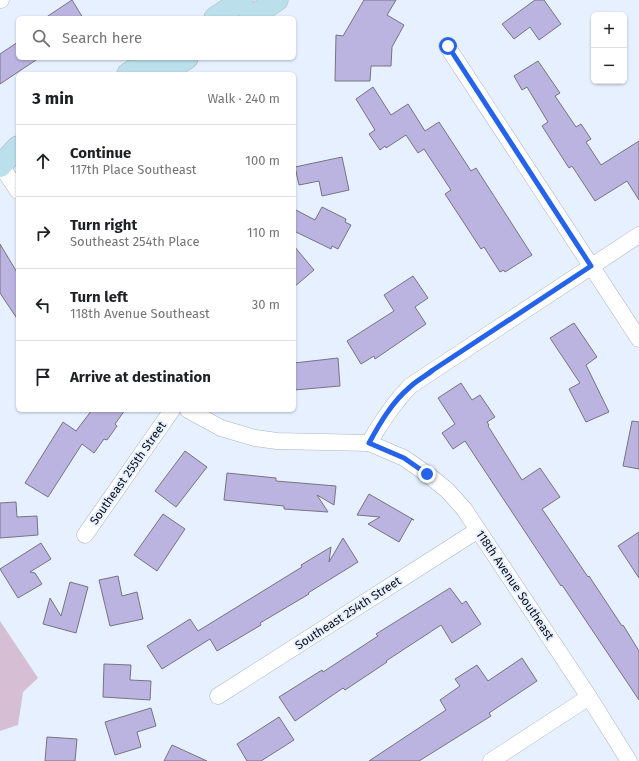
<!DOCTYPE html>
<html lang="en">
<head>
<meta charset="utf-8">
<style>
  body { margin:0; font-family:"Fira Sans",sans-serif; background:#f6f6f6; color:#202124 }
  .controls { position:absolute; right:12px; top:12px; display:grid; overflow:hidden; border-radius:6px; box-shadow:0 1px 3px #0004 }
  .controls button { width:36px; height:36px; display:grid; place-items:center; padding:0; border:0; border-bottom:1px solid #e0e0e0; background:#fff; color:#202124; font:20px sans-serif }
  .stop { position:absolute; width:12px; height:12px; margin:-9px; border:3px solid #2563eb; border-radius:50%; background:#fff }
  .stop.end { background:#2563eb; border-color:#fff; box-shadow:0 1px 4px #0008 }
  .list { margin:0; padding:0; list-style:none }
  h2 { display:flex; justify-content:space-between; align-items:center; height:52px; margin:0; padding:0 16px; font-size:17px }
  h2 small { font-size:13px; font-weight:400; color:#757577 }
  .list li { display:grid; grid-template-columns:26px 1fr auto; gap:12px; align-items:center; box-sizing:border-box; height:72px; padding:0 16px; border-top:1px solid #e0e0e0 }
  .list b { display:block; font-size:15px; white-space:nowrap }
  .list p { margin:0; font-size:13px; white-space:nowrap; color:#757577 }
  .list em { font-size:13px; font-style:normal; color:#757577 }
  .icon { flex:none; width:22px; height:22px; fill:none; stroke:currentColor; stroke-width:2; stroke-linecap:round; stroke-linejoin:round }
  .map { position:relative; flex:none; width:639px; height:761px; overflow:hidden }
  .search { position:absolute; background:#fff; box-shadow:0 1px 3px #0004; left:16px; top:16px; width:280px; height:44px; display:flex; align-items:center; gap:10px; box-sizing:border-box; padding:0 14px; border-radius:6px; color:#757577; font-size:15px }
  .panel { position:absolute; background:#fff; box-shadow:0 1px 3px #0004; left:16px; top:72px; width:280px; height:340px; border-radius:6px }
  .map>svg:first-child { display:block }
  .green { fill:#d6bed5 }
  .building { fill:#bbb3e0; stroke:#767483 }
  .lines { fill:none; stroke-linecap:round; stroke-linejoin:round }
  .street-casing { stroke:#abb4c2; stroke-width:17 }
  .secondary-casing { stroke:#abb4c2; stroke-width:23 }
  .street { stroke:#fff; stroke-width:16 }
  .secondary { stroke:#bbe0ec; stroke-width:22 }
  .route { stroke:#2563eb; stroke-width:5 }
  .labels { text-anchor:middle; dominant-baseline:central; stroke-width:4; stroke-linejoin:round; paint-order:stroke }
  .street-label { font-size:12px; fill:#0c0f14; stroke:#e6f0ff }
</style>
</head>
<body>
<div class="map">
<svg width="639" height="761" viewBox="0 0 639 761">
  <rect width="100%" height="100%" fill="#e6f0ff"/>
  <polygon class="green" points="0,621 38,678 23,692 18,725 0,731"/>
  <g class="building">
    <polygon points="72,0 83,18 45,18"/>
    <polygon points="364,0 396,0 387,15 404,25 392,47 391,66 371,66 370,81 335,81 336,35 343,36"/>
    <polygon points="535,0 544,0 561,24 539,40 530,27 514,39 502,24"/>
    <polygon points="18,42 18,58 39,58 0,84 0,54"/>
    <polygon points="538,61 560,93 555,96 576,127 581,124 591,139 586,142 601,165 639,141 639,200 627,181 595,201 572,166 569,168 542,126 548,122 527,87 522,90 514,76"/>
    <polygon points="373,87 391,115 408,104 425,131 439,122 471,171 476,168 532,255 505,272 504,270 500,272 484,247 481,249 445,194 451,190 424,149 418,153 406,135 386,148 385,146 380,150 369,134 375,130 356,99"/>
    <polygon points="342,157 349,190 322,196 319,181 299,185 295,167"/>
    <polygon points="322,207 346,219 345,222 351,225 338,249 332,246 331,249 294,231 294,209 315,220"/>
    <polygon points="0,244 18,274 18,320 0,293"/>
    <polygon points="294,246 314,270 294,287"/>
    <polygon points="413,276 428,298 415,307 426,324 375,359 374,356 361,364 347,341 394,311 384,295"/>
    <polygon points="574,323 597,357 586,365 609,412 586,422 569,389 580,383 550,338"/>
    <polygon points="338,358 340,386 294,390 294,363"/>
    <polygon points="461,383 472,400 480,395 495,417 487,422 489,425 488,426 522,480 540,468 560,497 542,509 588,577 589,576 622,626 623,625 639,651 639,700 562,585 561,586 465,441 453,449 442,433 455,424 438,398"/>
    <polygon points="92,410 125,410 115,424 117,426 107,440 104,439 94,453 82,444 48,497 25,483 63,422 76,431"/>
    <polygon points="632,421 639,422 639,469 623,466"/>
    <polygon points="185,451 207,467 176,507 155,491"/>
    <polygon points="227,473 276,478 276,481 336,486 334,505 317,495 328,512 284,509 284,506 224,500"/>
    <polygon points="369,494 414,520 412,519 399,542 368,524 380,517 357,515"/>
    <polygon points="16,502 17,517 37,516 38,535 0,538 0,503"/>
    <polygon points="163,514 185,529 157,571 134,555"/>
    <polygon points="639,532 639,578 618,546"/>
    <polygon points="343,538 358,562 308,593 309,594 260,623 261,625 217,651 210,639 162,669 147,646 190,619 198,631 302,567 301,565 331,547 329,562"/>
    <polygon points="41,543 51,559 30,572 35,573 42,584 18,598 0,569"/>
    <polygon points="118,576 122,596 137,592 143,619 110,626 99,580"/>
    <polygon points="70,582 88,587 76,633 43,624 50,598 61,616"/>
    <polygon points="450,588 462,604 466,601 481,624 452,643 441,625 386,661 387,662 345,690 343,688 295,721 279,697 322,670 323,672 378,636 376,634"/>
    <polygon points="522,658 537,681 489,713 491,716 419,761 369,761 446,710 440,700 460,686 455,679 477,665 488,681"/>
    <polygon points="104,664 131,665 130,680 151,681 150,700 103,697"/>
    <polygon points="151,708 156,726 137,732 141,747 115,755 105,722"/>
    <polygon points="279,717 294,740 261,761 247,761 237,744"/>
    <polygon points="47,737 77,739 75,761 45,761"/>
    <polygon points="172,745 207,761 164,761"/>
  </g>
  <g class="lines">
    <g class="street-casing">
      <g id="street">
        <polyline points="0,0 1,0"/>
        <polyline points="447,46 639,339"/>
        <polyline points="0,164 18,191"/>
        <polyline points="188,410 221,428 255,438 277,441 369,443 404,458 427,474 447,490 464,509 478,530 589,697 629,761"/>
        <path d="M369,443C381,422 393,404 410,386L639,235"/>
        <polyline points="85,535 172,410"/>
        <polyline points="218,696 478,530"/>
        <polyline points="491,761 589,697"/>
      </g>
    </g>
    <g class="secondary-casing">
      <g id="secondary">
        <polyline points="215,18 242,0"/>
        <polyline points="250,18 277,0"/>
        <polyline points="128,74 153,58"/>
        <polyline points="162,74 187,58"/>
        <polyline points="0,166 18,147"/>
      </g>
    </g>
    <use href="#street" class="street"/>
    <use href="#secondary" class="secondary"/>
  </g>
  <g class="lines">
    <path class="route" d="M427,474L404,458L369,443C380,423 392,402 410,387C417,380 426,376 433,370L591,266L448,46"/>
  </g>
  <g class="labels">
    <g class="street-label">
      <text transform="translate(128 473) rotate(-55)">Southeast 255th Street</text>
      <text transform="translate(515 585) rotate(56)">118th Avenue Southeast</text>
      <text transform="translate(348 613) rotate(-33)">Southeast 254th Street</text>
    </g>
  </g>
</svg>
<div class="controls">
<button>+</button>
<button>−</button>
</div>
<div class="stop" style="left:448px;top:46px"></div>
<div class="stop end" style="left:427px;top:474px"></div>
<div class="search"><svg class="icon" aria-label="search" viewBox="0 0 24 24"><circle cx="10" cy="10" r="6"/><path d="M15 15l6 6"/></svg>Search here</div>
<section class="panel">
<h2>3 min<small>Walk · 240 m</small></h2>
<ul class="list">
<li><svg class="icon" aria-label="ahead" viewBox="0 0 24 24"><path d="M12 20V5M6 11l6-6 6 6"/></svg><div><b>Continue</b><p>117th Place Southeast</p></div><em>100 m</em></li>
<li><svg class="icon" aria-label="right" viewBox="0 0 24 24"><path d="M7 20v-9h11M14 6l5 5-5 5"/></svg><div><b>Turn right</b><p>Southeast 254th Place</p></div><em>110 m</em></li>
<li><svg class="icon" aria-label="left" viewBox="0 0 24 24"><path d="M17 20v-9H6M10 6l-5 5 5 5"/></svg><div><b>Turn left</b><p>118th Avenue Southeast</p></div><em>30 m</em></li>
<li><svg class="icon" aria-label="arrive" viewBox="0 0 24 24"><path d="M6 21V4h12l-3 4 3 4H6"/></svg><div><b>Arrive at destination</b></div></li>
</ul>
</section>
</div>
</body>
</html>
